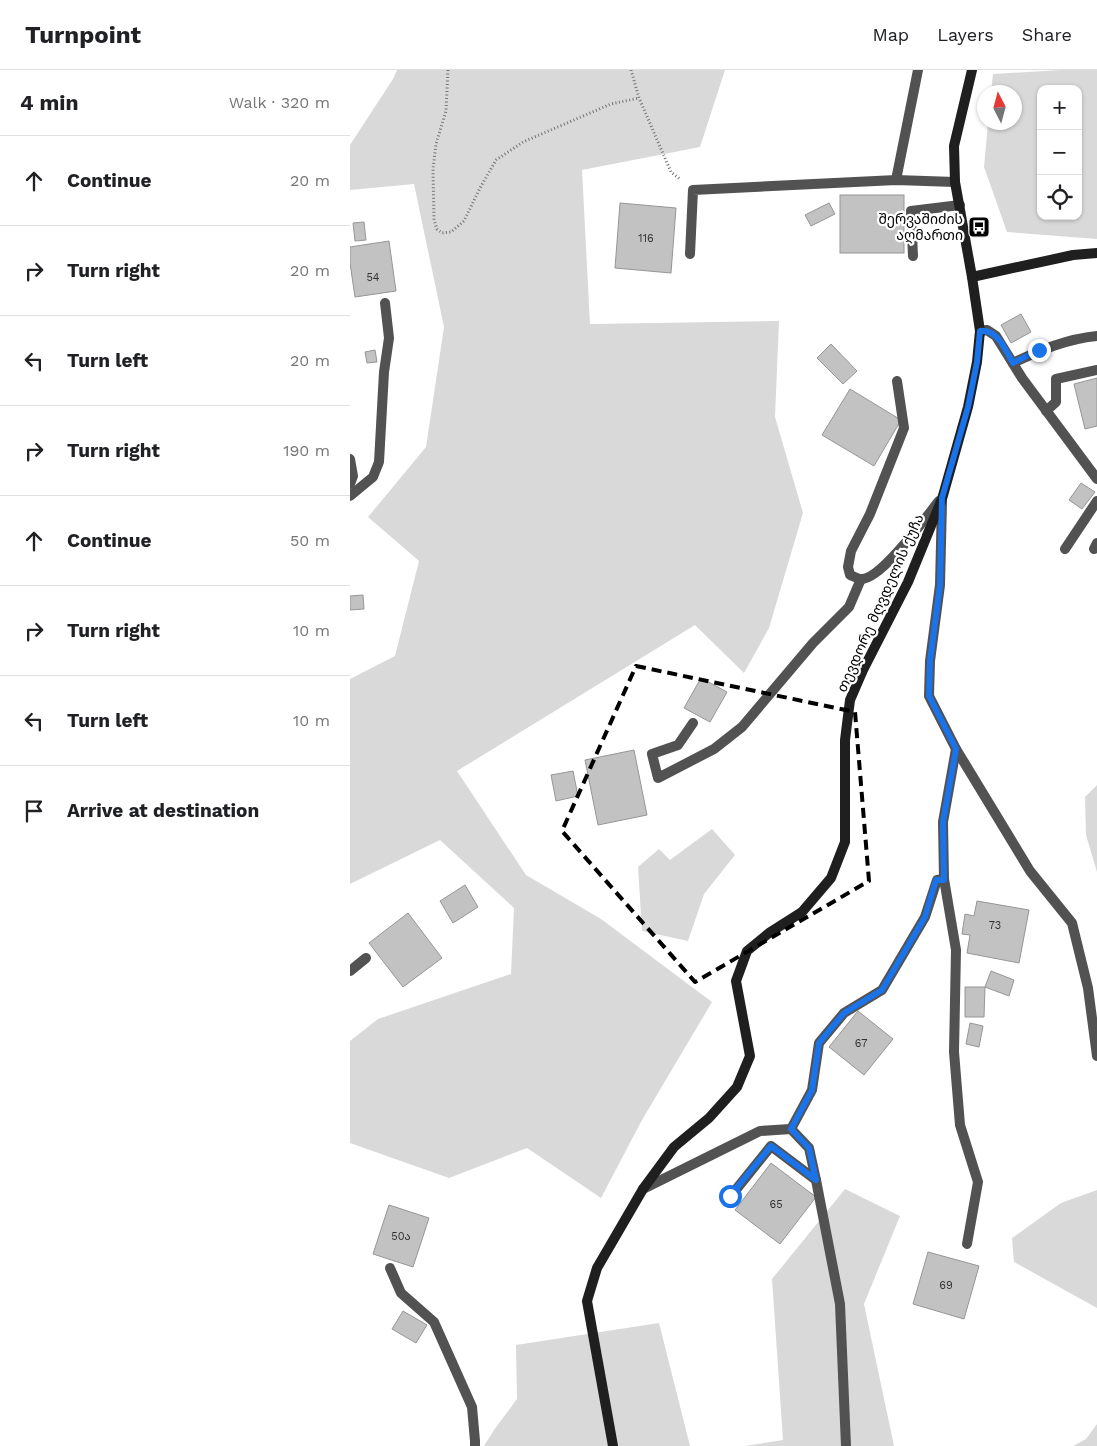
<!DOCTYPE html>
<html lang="en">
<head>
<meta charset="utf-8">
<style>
  body { margin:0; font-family:"Work Sans","Noto Sans Georgian",sans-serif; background:#f2f2f2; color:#202124 }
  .controls { position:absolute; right:15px; top:15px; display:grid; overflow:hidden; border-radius:10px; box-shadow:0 1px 4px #0004 }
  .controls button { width:45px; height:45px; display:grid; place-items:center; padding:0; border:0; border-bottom:1px solid #e0e0e0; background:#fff; color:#202124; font:25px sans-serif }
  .compass { position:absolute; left:627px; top:15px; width:45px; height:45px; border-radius:50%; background:#fff; box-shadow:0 1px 4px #0004; rotate:354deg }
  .stop { position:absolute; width:15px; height:15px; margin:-11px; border:4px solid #1a73e8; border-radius:50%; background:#fff }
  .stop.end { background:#1a73e8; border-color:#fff; box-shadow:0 1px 5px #0008 }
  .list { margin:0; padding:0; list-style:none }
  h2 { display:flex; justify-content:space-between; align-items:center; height:65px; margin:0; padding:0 20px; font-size:21px }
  h2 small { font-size:16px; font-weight:400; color:#757577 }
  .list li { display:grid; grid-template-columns:32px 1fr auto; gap:15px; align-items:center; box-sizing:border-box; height:90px; padding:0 20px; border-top:1px solid #e0e0e0 }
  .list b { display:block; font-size:19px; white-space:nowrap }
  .list em { font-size:16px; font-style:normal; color:#757577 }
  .icon { flex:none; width:28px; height:28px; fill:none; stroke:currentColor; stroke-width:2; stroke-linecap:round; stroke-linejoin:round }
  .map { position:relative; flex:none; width:747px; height:1376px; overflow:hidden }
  header { display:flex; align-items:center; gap:30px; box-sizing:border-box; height:70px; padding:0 25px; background:#fff; border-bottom:1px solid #e0e0e0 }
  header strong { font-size:24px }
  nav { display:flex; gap:28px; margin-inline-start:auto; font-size:18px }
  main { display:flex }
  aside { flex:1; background:#fff }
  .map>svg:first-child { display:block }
  .green { fill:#d9d9d9; fill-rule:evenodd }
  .building { fill:#c2c2c2; stroke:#969696 }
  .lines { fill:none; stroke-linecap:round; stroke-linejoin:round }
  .path { stroke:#747474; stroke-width:3; stroke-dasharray:1 2.5; stroke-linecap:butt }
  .lane { stroke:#525252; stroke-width:10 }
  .secondary { stroke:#1f1f1f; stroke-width:10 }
  .route { stroke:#1a73e8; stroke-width:6 }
  .marked { fill:none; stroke:#000; stroke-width:4; stroke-dasharray:10 6; stroke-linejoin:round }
  .labels { text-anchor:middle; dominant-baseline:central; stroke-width:4.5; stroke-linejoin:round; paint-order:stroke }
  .number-label { font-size:11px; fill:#303030 }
  .poi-label { font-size:14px; fill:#000; stroke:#fff; text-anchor:end }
  .street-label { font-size:14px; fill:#000; stroke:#fff }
</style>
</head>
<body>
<header>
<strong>Turnpoint</strong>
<nav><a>Map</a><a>Layers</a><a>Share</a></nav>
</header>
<main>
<aside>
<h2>4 min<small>Walk · 320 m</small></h2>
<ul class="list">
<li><svg class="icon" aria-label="ahead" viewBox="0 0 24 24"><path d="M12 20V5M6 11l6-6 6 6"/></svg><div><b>Continue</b></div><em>20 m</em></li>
<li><svg class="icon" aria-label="right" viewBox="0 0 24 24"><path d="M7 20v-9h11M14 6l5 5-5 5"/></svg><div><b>Turn right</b></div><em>20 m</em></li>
<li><svg class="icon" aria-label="left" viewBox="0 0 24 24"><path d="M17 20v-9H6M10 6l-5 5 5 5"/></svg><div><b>Turn left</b></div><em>20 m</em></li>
<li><svg class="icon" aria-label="right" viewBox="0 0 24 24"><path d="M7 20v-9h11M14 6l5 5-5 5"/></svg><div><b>Turn right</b></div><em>190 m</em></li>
<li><svg class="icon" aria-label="ahead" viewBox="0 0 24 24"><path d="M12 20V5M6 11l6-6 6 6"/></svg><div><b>Continue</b></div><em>50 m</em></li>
<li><svg class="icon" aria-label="right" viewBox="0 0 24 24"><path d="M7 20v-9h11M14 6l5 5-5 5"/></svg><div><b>Turn right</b></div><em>10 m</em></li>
<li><svg class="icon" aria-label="left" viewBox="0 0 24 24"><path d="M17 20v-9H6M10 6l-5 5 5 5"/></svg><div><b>Turn left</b></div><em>10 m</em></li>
<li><svg class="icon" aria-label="arrive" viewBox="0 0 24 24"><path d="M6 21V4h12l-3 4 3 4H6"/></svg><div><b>Arrive at destination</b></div></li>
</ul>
</aside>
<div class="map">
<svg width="747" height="1376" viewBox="0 0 747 1376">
  <rect width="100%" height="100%" fill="#fff"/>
  <g class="green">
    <polygon points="47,0 375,0 350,77 232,100 240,254 429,251 425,347 453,443 419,558 394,603 345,555 107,701 176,805 251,849 362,932 292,1050 251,1128 177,1078 99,1108 0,1073 0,971 28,949 161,904 164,838 90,770 0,814 0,609 45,586 69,491 18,447 76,377 94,257 64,114 0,120 0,75 43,9"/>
    <path d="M710,0H747V169L657,162L634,97L638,53L664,52V22H641L643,4ZM691,19H728V146H691Z"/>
    <polygon points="747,715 747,802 736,765 735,727"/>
    <polygon points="362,759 385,785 354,824 338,871 292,861 288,797 309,779 320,790"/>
    <polygon points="495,1119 550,1146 514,1234 544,1376 395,1376 433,1370 422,1209"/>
    <polygon points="747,1120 747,1238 664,1192 662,1168 711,1133"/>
    <polygon points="309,1253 340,1376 134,1376 144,1360 167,1329 166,1275"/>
    <polygon points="747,1354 747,1376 723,1376 736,1369"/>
  </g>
  <g class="building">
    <rect x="490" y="125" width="64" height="58"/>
    <polygon points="270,133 326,138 321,203 265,198"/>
    <polygon points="479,133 485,144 461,156 455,145"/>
    <polygon points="14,152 16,170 5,171 3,153"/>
    <polygon points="39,171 46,221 5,227 0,193 0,177"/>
    <polygon points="671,244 681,262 661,273 651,255"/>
    <polygon points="481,274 507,301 493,314 467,288"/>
    <polygon points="25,280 27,292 17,293 15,282"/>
    <polygon points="747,308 747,356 735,359 724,314"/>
    <polygon points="500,319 551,350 524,396 472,365"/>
    <polygon points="731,413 745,422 732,439 719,430"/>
    <polygon points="13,525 14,539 0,540 0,526"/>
    <polygon points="351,608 377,622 360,652 334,638"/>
    <polygon points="284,680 297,745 248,755 235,690"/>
    <polygon points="223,701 228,726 206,731 201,705"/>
    <polygon points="115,815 128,837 103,853 90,831"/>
    <polygon points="627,831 679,840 669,893 617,883 620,865 612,864 615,844 624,846"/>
    <polygon points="58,843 92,888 53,917 19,873"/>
    <polygon points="641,901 664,910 659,926 635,917"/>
    <polygon points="615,917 635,917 634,947 615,947"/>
    <polygon points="508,941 543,969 514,1005 479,977"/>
    <polygon points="620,953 633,956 629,977 616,974"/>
    <polygon points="421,1093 466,1127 430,1174 385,1140"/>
    <polygon points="39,1135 79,1148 63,1197 23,1184"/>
    <polygon points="578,1182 629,1196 614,1249 563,1234"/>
    <polygon points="53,1241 77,1255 66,1273 42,1259"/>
  </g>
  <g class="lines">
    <g class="path">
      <polyline points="98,0 96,41 86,74 83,99 84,150 87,159 92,163 101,162 114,151 130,118 146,90 173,72 261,34 289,28"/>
      <polyline points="281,0 289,28 321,102 331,110"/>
    </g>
    <g class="lane">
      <polyline points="546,110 568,0"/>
      <polyline points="340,184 343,120 546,110 605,112"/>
      <polyline points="563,186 561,141 610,135"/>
      <polyline points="630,261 637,260 646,266 672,308 747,409"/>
      <path d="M663,293C690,280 717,269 747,266"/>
      <path d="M547,311L554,358L520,444L501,481L498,497L500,505C503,506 508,509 511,509C531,510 576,447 589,431"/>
      <polyline points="696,341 706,332 706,309 747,300"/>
      <polyline points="0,389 3,406 0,414"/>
      <polyline points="0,426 23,407 29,392 34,302 39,268 35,233"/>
      <polyline points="592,432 590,515 580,591 579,626 606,679 680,801 722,853 738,918 747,986"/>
      <polyline points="715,479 747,431"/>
      <polyline points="744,479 747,473"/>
      <polyline points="343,653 328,675 302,684 308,708 364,679 392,657 463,573 499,537 511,509"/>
      <polyline points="594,809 593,752 606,679"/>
      <polyline points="0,901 16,888"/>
      <polyline points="441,1059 462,1020 469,973 494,943 532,920 575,847 587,810 594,809 606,880 604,982 610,1055 628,1112 617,1174"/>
      <polyline points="293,1119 410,1061 441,1059 459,1078 466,1110 490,1234 496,1376"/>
      <polyline points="380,1127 421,1076 466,1110"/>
      <polyline points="40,1198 51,1223 84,1252 122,1337 125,1371 125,1376"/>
    </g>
    <g class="secondary">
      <polyline points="622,207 723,185 747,183"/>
      <polyline points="263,1376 237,1231 247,1198 293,1119 324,1077 359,1048 387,1017 400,986 386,911 397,881 419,863 452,842 481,808 495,772 495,670 500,630 513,600 558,512 592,429 618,337 627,292 630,261 622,207 605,112 604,76 622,0"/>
    </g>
  </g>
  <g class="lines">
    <path class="route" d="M380,1126L421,1076L466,1110L459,1078L441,1059L462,1020L469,973L494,943L532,920L575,847L586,810H594L593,752L606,679L579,626L580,591L590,515L592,428L618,337L627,292L630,261C648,259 655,280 663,293L689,280"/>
  </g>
  <path class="marked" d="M286,596L505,642L519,811L345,912L212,761Z"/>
  <defs>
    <g id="bus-square" transform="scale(1.125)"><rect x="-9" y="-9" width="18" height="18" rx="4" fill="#000" stroke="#fff"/><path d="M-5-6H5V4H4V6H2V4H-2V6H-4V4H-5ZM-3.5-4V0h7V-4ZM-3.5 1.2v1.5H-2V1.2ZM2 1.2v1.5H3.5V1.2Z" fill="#fff"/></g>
  </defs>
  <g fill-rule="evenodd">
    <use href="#bus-square" x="629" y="157"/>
  </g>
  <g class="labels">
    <g class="number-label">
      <text x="296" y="168">116</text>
      <text x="23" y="207">54</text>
      <text x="645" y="855">73</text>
      <text x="511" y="973">67</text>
      <text x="426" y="1134">65</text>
      <text x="51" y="1166">50ა</text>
      <text x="596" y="1215">69</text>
    </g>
    <g class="poi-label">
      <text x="613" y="149">შერვაშიძის<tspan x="613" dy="16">აღმართი</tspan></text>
    </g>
    <g class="street-label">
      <text transform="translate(530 533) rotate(-66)">თევდორე მღვდელის ქუჩა</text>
    </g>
  </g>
</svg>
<div class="controls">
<button>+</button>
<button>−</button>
<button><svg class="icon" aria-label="locate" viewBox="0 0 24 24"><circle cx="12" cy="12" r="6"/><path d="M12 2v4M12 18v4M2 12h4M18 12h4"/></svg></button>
</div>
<svg class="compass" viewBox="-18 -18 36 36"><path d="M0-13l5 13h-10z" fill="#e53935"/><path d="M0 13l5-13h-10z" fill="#757577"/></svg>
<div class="stop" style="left:380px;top:1126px"></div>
<div class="stop end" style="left:689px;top:280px"></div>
</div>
</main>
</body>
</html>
